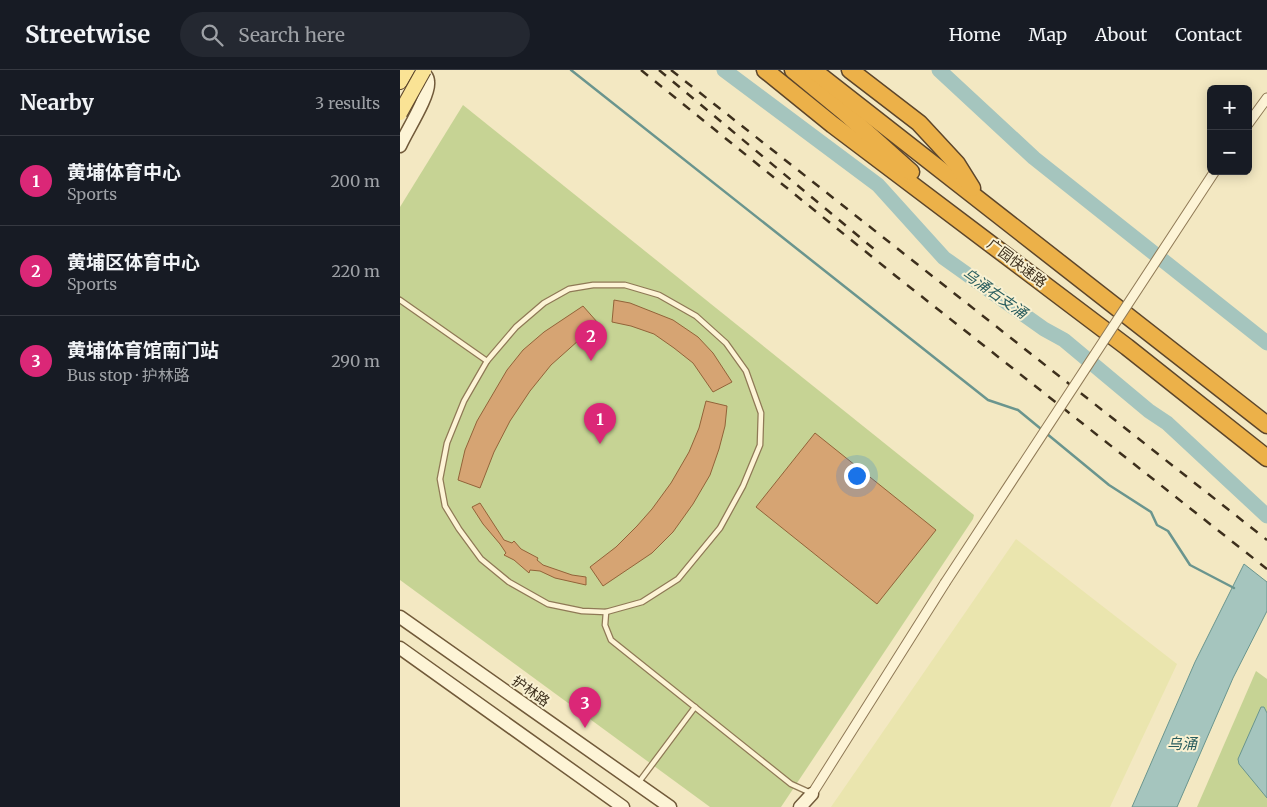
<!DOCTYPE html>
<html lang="en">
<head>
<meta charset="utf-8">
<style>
  body { margin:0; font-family:Merriweather,"Noto Sans SC",serif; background:#242831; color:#f1f3f6 }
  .controls { position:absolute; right:15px; top:15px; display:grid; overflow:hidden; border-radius:8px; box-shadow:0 2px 12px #0003 }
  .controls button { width:45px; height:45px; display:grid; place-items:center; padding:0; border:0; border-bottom:1px solid #363941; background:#171b24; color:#f1f3f6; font:25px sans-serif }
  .you { position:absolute; left:456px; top:405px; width:18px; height:18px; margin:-12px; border:4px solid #fff; border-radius:50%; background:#1a73e8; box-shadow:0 0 0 8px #1a73e833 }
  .badge { display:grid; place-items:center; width:32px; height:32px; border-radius:50%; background:#db2777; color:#fff; font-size:16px; font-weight:700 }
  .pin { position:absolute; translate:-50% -41px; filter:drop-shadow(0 1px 2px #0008) }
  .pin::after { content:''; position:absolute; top:26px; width:18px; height:15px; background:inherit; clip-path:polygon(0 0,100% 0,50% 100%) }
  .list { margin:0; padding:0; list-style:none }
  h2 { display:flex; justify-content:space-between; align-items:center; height:65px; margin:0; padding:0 20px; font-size:21px }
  h2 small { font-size:16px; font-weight:400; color:#9ea1a6 }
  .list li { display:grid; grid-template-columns:32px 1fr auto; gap:15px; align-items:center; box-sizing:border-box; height:90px; padding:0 20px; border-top:1px solid #363941 }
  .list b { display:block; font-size:19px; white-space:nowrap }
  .list p { margin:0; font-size:16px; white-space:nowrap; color:#9ea1a6 }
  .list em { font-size:16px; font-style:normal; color:#9ea1a6 }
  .icon { flex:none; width:28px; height:28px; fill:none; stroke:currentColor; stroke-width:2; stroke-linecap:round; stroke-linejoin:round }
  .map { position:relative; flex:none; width:867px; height:737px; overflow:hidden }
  header { display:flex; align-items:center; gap:30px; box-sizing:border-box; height:70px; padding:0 25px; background:#171b24; border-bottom:1px solid #363941 }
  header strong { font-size:24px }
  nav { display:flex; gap:28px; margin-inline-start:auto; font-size:18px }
  .search { width:350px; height:45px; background:#242831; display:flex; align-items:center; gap:12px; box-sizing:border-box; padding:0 18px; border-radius:28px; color:#9ea1a6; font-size:19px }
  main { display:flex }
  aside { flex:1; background:#171b24 }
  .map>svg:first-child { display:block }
  .farmland { fill:#eae5ae }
  .green { fill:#c6d394 }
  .water { fill:#a5c5be; stroke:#6a958e }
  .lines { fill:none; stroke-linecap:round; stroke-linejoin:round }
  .stream { stroke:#6a958e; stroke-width:2.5 }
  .river { stroke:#a5c5be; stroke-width:15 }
  .building { fill:#d6a473; stroke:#926339 }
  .lane-casing { stroke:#8f7956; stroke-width:7 }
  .street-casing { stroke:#8f7956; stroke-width:11 }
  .secondary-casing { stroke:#715a3a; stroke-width:15 }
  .primary-casing { stroke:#5d462b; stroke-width:16 }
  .highway-casing { stroke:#5d462b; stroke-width:19 }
  .lane { stroke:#fdf4d6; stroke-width:4.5 }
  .street { stroke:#fdf4d6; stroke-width:9 }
  .secondary { stroke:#fdf4d6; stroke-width:12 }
  .primary { stroke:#fae395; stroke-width:14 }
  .highway { stroke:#ecb149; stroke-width:16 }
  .rail { stroke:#3d2f1c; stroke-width:2.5; stroke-dasharray:9 9; stroke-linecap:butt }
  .street-bridge-casing { stroke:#8f7956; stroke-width:11; stroke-linecap:butt }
  .primary-bridge-casing { stroke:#5d462b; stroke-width:16; stroke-linecap:butt }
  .street-bridge { stroke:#fdf4d6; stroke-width:9 }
  .primary-bridge { stroke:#fae395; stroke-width:14 }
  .labels { text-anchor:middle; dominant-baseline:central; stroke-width:4; stroke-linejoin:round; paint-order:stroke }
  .street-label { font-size:14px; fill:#3d2f1c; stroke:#f9f1d2 }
  .water-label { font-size:15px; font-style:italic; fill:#2a5e5f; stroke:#f9f1d2 }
</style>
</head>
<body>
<header>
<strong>Streetwise</strong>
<div class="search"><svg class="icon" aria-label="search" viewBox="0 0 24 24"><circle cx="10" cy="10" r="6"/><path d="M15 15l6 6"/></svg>Search here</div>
<nav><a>Home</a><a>Map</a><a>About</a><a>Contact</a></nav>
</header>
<main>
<aside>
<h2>Nearby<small>3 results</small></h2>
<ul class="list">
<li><span class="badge">1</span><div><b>黄埔体育中心</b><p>Sports</p></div><em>200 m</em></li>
<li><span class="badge">2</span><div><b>黄埔区体育中心</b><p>Sports</p></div><em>220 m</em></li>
<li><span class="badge">3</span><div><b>黄埔体育馆南门站</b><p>Bus stop · 护林路</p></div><em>290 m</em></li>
</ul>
</aside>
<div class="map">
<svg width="867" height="737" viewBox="0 0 867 737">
  <rect width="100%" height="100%" fill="#f3e8c2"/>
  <polygon class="farmland" points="616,469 777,594 710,737 431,737"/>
  <g class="green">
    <polygon points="63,35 574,445 573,449 381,737 310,737 0,510 0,137"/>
    <polygon points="856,601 867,609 867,737 797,737"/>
  </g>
  <g class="water">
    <polygon points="844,494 867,512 867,541 833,608 777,737 732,737 795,592"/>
    <polygon points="861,637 864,637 867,643 867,728 839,694 838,689"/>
  </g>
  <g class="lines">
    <polyline class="stream" points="171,0 588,330 618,340 709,415 751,442 757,455 768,461 790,495 834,518"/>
    <g class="river">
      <polyline points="324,0 478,115 544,188 644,259 664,270 749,341 767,353 867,446"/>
      <polyline points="539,0 634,88 867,273"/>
    </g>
  </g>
  <g class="building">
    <polygon points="214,230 230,233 273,250 298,267 313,283 332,312 313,322 293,293 274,278 254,264 231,256 212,252"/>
    <polygon points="183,236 198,253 151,295 130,321 110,351 94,382 80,418 58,410 65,380 77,351 107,300 123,280 144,262"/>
    <polygon points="306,331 327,336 325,356 319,379 310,405 293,434 273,462 252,483 203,516 190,497 216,477 237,456 252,439 271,413 289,382 299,358"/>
    <polygon points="415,363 536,460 477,534 356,437"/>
    <polygon points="80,433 104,470 112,473 114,471 121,479 138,488 137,490 143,495 172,505 186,507 186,515 155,508 140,501 130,500 129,503 114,490 104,485 106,483 100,474 83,454 72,437"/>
  </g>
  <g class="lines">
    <g class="lane-casing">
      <g id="lane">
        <polygon points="193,215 225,215 259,225 296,246 326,273 346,301 361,343 360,375 343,416 320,458 278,509 242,532 206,542 182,541 148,534 109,512 81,489 59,459 45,436 40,409 47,373 64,331 87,291 116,257 144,233 169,219"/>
        <polyline points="0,230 87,291"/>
        <polyline points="206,542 205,555 211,570 391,714 411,723"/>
        <polyline points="239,712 295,637"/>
      </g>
    </g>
    <g class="street-casing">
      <g id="street">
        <polyline points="848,54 867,28"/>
        <polyline points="412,724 545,513"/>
      </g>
    </g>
    <g class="secondary-casing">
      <g id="secondary">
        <path d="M0,76C6,62 30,25 28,12C28,6 24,3 19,0"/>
        <polyline points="0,547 270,737"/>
        <polyline points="0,578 223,737"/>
        <polyline points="400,737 412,724"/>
      </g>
    </g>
    <g class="primary-casing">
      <polyline id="primary" points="0,12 7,0"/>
    </g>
    <g class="highway-casing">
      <g id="highway">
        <polyline points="365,0 433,55 727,277 867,388"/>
        <polyline points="393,0 444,42 511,102"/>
        <polyline points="413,0 867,355"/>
        <polyline points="450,0 519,53 557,94 572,118"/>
      </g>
    </g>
    <use href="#lane" class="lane"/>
    <use href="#street" class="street"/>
    <use href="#secondary" class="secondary"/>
    <use href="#primary" class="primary"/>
    <use href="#highway" class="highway"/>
    <g class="rail">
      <polyline points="241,0 497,207 867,499"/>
      <polyline points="259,0 474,179"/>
      <polyline points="271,0 867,470"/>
    </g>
    <g class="street-bridge-casing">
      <polyline id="street-bridge" points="545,513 815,101"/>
    </g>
    <g class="primary-bridge-casing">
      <polyline id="primary-bridge" points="0,43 24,0"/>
    </g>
    <use href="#street-bridge" class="street-bridge"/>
    <use href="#primary-bridge" class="primary-bridge"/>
  </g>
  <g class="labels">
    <g class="street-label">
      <text transform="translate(617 193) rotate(37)">广园快速路</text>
      <text transform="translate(131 621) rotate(35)">护林路</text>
    </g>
    <g class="water-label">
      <text transform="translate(595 223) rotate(35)">乌涌右支涌</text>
      <text x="782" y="673">乌涌</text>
    </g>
  </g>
</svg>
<div class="controls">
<button>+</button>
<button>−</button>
</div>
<div class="you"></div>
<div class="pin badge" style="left:200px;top:374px">1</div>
<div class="pin badge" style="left:191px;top:291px">2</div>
<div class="pin badge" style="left:185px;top:658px">3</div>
</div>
</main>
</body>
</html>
